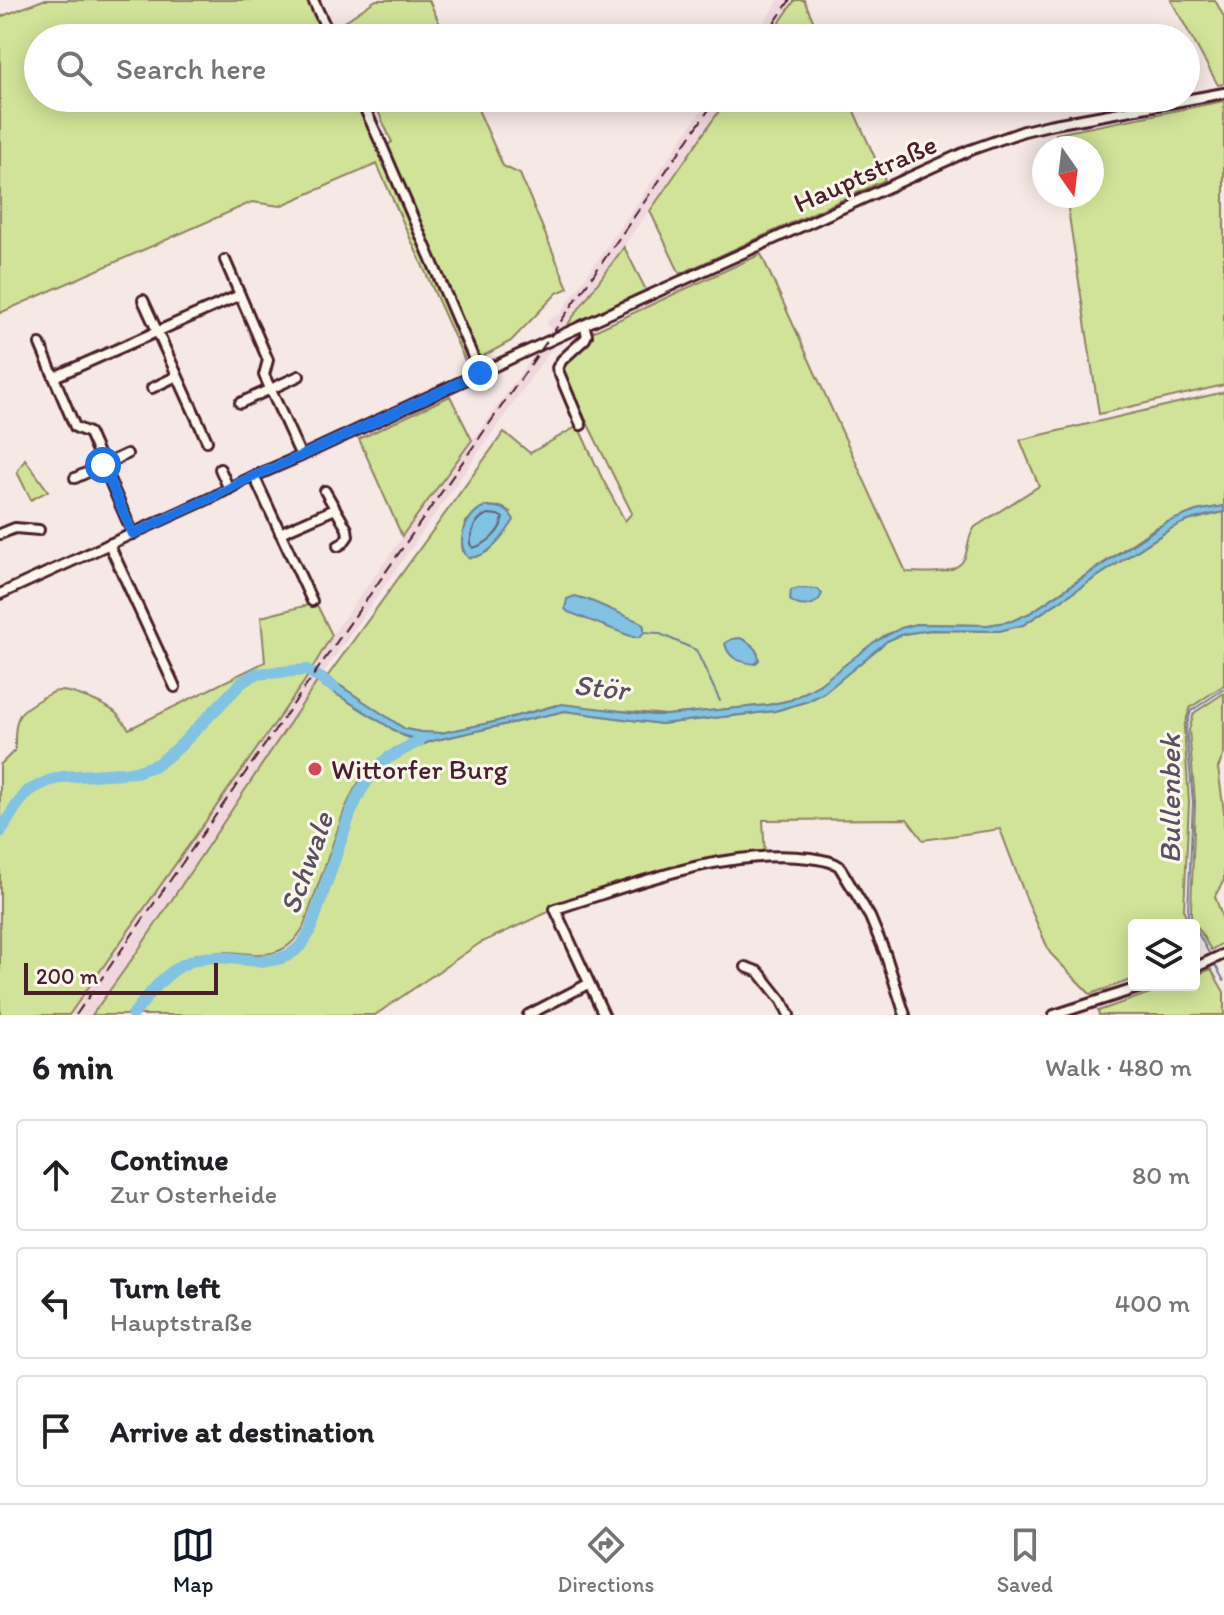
<!DOCTYPE html>
<html lang="en">
<head>
<meta charset="utf-8">
<style>
  body { margin:0; font-family:Itim,sans-serif; background:#f6f6f6; color:#202124 }
  .controls { position:absolute; right:24px; bottom:24px; display:grid; overflow:hidden; border-radius:8px; box-shadow:0 4px 20px #0003 }
  .controls button { width:72px; height:72px; display:grid; place-items:center; padding:0; border:0; border-bottom:2px solid #e0e0e0; background:#fff; color:#202124; font:40px sans-serif }
  .compass { position:absolute; left:1032px; top:136px; width:72px; height:72px; border-radius:50%; background:#fff; box-shadow:0 4px 20px #0003; rotate:166deg }
  .scale { position:absolute; left:24px; bottom:20px; width:194px; box-sizing:border-box; padding-left:8px; border:4px solid #4a1f2b; border-top:0; font-size:22px; line-height:28px; white-space:nowrap; color:#4a1f2b; -webkit-text-stroke:6px #fbf7ec; paint-order:stroke }
  .stop { position:absolute; width:24px; height:24px; margin:-18px; border:6px solid #1a73e8; border-radius:50%; background:#fff }
  .stop.end { background:#1a73e8; border-color:#fff; box-shadow:0 2px 8px #0008 }
  .list { margin:0; padding:0; list-style:none }
  h2 { display:flex; justify-content:space-between; align-items:center; height:104px; margin:0; padding:0 32px; font-size:34px }
  h2 small { font-size:26px; font-weight:400; color:#757577 }
  .list li { display:grid; grid-template-columns:52px 1fr auto; gap:24px; align-items:center; box-sizing:border-box; height:112px; margin:0 16px 16px; padding:0 16px; border:2px solid #e0e0e0; border-radius:8px }
  .list b { display:block; font-size:30px; white-space:nowrap }
  .list p { margin:0; font-size:26px; white-space:nowrap; color:#757577 }
  .list em { font-size:26px; font-style:normal; color:#757577 }
  .icon { flex:none; width:44px; height:44px; fill:none; stroke:currentColor; stroke-width:2; stroke-linecap:round; stroke-linejoin:round }
  .map { position:relative; flex:none; width:1224px; height:1015px; overflow:hidden }
  .search { position:absolute; background:#fff; box-shadow:0 4px 20px #0003; left:24px; right:24px; top:24px; height:88px; display:flex; align-items:center; gap:20px; box-sizing:border-box; padding:0 28px; border-radius:44px; color:#757577; font-size:30px }
  .sheet { height:488px; background:#fff }
  nav { display:flex; justify-content:space-around; align-items:center; box-sizing:border-box; height:112px; border-top:2px solid #e0e0e0; background:#fff; font-size:22px; color:#757577 }
  nav a { display:grid; justify-items:center; gap:4px }
  nav .on { color:#111827 }
  .map>svg:first-child { display:block }
  .built { fill:#f0d7dd }
  .green { fill:#d1e398; stroke:#8e8162; stroke-width:2; fill-rule:evenodd }
  .water { fill:#82c2e2; stroke:#6c8199; stroke-width:2 }
  .lines { fill:none; stroke-linecap:round; stroke-linejoin:round }
  .shore { stroke:#606074; stroke-width:2 }
  .stream { stroke:#6c8199; stroke-width:2 }
  .river { stroke:#82c2e2; stroke-width:12 }
  .minor-casing { stroke:#4a1f2b; stroke-width:14 }
  .minor { stroke:#fbf7ec; stroke-width:8 }
  .rail { stroke:#4a1f2b; stroke-width:2; stroke-dasharray:12 6; stroke-linecap:butt }
  .route { stroke:#1a73e8; stroke-width:10 }
  .poi-dot { fill:#d1495b; stroke:#fbf7ec; stroke-width:3 }
  .labels { text-anchor:middle; dominant-baseline:central; stroke-width:6; stroke-linejoin:round; paint-order:stroke }
  .street-label { font-size:28px; fill:#4a1f2b; stroke:#fbf7ec }
  .poi-label { font-size:28px; fill:#4a1f2b; stroke:#fbf7ec; text-anchor:start }
  .water-label { font-size:30px; font-style:italic; fill:#5b5062; stroke:#fbf7ec }
</style>
</head>
<body>
<div class="map">
<svg width="1224" height="1015" viewBox="0 0 1224 1015">
  <rect width="100%" height="100%" fill="#f6e8e5"/>
  <filter id="ink" filterUnits="userSpaceOnUse"><feTurbulence type="fractalNoise" baseFrequency=".0125" numOctaves="2"/><feDisplacementMap in="SourceGraphic" scale="16" xChannelSelector="R" yChannelSelector="G"/><feConvolveMatrix kernelMatrix="1 2 1 2 8 2 1 2 1" color-interpolation-filters="sRGB"/></filter>
  <g filter="url(#ink)">
    <g class="built">
      <polygon points="779,0 795,0 769,38 753,38"/>
      <polygon points="710,98 728,98 319,679 135,955 92,1015 69,1015 303,682 332,635 536,352 551,329 546,323 551,318 560,314"/>
    </g>
    <g class="green">
      <polygon points="43,0 313,0 331,38 38,38 38,98 360,98 384,147 392,142 372,98 473,98 503,166 520,174 568,288 557,293 511,341 467,365 377,164 280,206 252,202 0,313 0,17"/>
      <polygon points="376,0 429,0 446,38 344,38 338,26"/>
      <polygon points="795,0 804,0 821,38 769,38"/>
      <polygon points="1171,0 1215,0 1224,17 1224,84 1218,85"/>
      <polygon points="728,98 848,98 885,180 680,274 650,211"/>
      <polygon points="1224,101 1224,385 1099,414 1066,196 1092,196 1092,148 1059,148 1056,134"/>
      <polygon points="624,247 646,290 565,328"/>
      <path d="M761,254L906,572C923,572 957,577 965,557C969,545 967,538 975,527L1039,486L1020,440L1224,392V506L1196,511L1155,528L1030,613L1012,621L988,625L916,624L885,635L819,685L791,700L768,705L667,715L556,705L494,722L441,733L421,732L405,729L327,677L504,432L530,453L578,426L602,478L625,521L632,513L565,378C558,360 584,348 592,332ZM485,506L501,507L511,512L463,551L462,546L466,522Z"/>
      <polygon points="450,396 472,440 402,536 359,439"/>
      <polygon points="25,459 48,491 31,500 17,472"/>
      <path d="M1224,512V685L1190,708L1184,727L1189,802L1184,910L1188,925H1134V979L1090,994L1050,953L1028,903L1000,829L923,840L907,819L763,820L765,857L731,860L555,909L480,943L375,1015H92L135,955L317,682L402,735L414,740L395,748L367,769L354,790L345,809L303,928C284,961 260,954 228,952C217,952 206,954 195,954L196,959L226,956L253,962L282,959L299,947L310,931L350,814L360,792L365,791L375,775L387,762L409,750L432,741L565,711L661,724L775,711L808,701L824,693L887,641L903,634L931,630L999,631L1023,625L1180,523Z"/>
      <path d="M316,603L332,635L304,682L69,1015H0V765L15,750C15,739 14,723 21,713C26,707 51,691 59,691C72,690 108,705 117,714C121,719 125,724 129,729L265,662L261,617Z"/>
      <polygon points="1224,693 1224,754 1218,768 1224,812 1224,880 1215,896 1224,923 1224,942 1211,950 1191,916 1191,910 1195,802 1189,730 1194,713"/>
      <polygon points="1211,969 1224,992 1224,1015 1099,1015 1098,1011 1173,985 1194,985 1194,976"/>
    </g>
    <g class="water">
      <path d="M485,506C498,507 508,507 514,520C504,536 489,558 468,558C454,540 467,514 485,506Z"/>
      <path d="M1224,506V512C1203,516 1185,520 1167,531L1023,625L999,631L931,630L903,634L887,641L824,693L808,701L775,711L661,724L565,711L432,741L409,750L406,744L413,741V738L402,735L317,682L323,674L405,729L421,732L441,733L494,722L562,704L653,715H667L768,705L791,700L819,685L874,642L901,628L916,624L988,625L1012,621L1030,613L1165,523L1196,511Z"/>
      <path d="M799,588L818,589L822,594C817,607 800,609 790,600L791,590Z"/>
      <polygon points="575,596 589,600 640,622 644,626 644,632 640,637 633,637 568,612 565,609 567,599"/>
      <path d="M740,638C750,642 758,648 759,660L755,664C740,662 728,659 725,643L732,639Z"/>
    </g>
    <g class="lines">
      <path class="shore" d="M488,514L498,515L503,518C500,533 487,544 473,548L470,544C472,531 474,519 488,514Z"/>
      <g class="stream">
        <polyline points="644,632 658,633 696,650 720,701"/>
        <polyline points="1193,925 1188,916 1188,910 1193,802 1186,728 1191,711 1224,689"/>
        <polyline points="1194,926 1210,955"/>
        <polyline points="1213,961 1224,981"/>
      </g>
      <g class="river">
        <polyline points="0,832 17,805 28,791 48,781 63,777 136,772 158,764 178,748 241,683 255,674 307,670 334,687"/>
        <path d="M133,1015C150,993 170,965 198,959C231,951 274,975 300,946C304,942 307,936 310,931L350,814L360,792L375,769L388,758L419,741"/>
      </g>
      <g class="minor-casing">
        <g id="minor">
          <polyline points="313,0 331,38"/>
          <polyline points="360,98 383,148 480,373"/>
          <polyline points="225,260 268,360 264,375 301,456"/>
          <polyline points="143,300 207,441"/>
          <polyline points="40,344 75,427 89,433 133,534"/>
          <polyline points="54,377 240,295"/>
          <polyline points="152,388 177,376"/>
          <polyline points="240,403 299,376"/>
          <polyline points="581,425 557,368 562,360 585,339 587,335 584,325"/>
          <polyline points="220,469 229,489"/>
          <polyline points="254,476 312,601"/>
          <polyline points="75,478 127,454"/>
          <polyline points="325,491 347,529 348,536 343,543 338,546"/>
          <polyline points="280,533 335,509"/>
          <polyline points="0,534 15,528 39,530"/>
          <polyline points="109,544 175,687"/>
          <polyline points="0,594 215,496 243,481 301,456 553,339 970,150 1024,131 1049,125 1224,93"/>
          <polyline points="746,967 759,972 782,1001 789,1015"/>
          <polyline points="1194,968 1224,954"/>
          <polyline points="528,1015 588,984"/>
          <path d="M604,1015L555,909C637,884 723,848 810,858C821,860 830,860 839,866L870,917L885,953L905,1015"/>
          <polyline points="1054,1015 1147,985"/>
        </g>
      </g>
      <use href="#minor" class="minor"/>
      <g class="rail">
        <polyline points="764,38 790,0"/>
        <polyline points="76,1015 717,98"/>
      </g>
    </g>
  </g>
  <g class="lines" filter="url(#ink)">
    <polyline class="route" points="103,465 133,534 215,496 243,481 301,456 480,373"/>
  </g>
  <circle class="poi-dot" cx="315" cy="769" r="8"/>
  <g class="labels">
    <g class="street-label">
      <text transform="translate(865 173) rotate(-24)">Hauptstraße</text>
    </g>
    <g class="poi-label">
      <text x="331" y="769">Wittorfer Burg</text>
    </g>
    <g class="water-label">
      <text transform="translate(601 687) rotate(6)">Stör</text>
      <text transform="translate(1169 799) rotate(-90)">Bullenbek</text>
      <text transform="translate(306 863) rotate(-70)">Schwale</text>
    </g>
  </g>
</svg>
<div class="controls">
<button><svg class="icon" aria-label="layers" viewBox="0 0 24 24"><path d="M12 4l9 5-9 5-9-5zM3 14l9 5 9-5"/></svg></button>
</div>
<svg class="compass" viewBox="-18 -18 36 36"><path d="M0-13l5 13h-10z" fill="#e53935"/><path d="M0 13l5-13h-10z" fill="#757577"/></svg>
<div class="scale">200 m</div>
<div class="stop" style="left:103px;top:465px"></div>
<div class="stop end" style="left:480px;top:373px"></div>
<div class="search"><svg class="icon" aria-label="search" viewBox="0 0 24 24"><circle cx="10" cy="10" r="6"/><path d="M15 15l6 6"/></svg>Search here</div>
</div>
<section class="sheet">
<h2>6 min<small>Walk · 480 m</small></h2>
<ul class="list">
<li><svg class="icon" aria-label="ahead" viewBox="0 0 24 24"><path d="M12 20V5M6 11l6-6 6 6"/></svg><div><b>Continue</b><p>Zur Osterheide</p></div><em>80 m</em></li>
<li><svg class="icon" aria-label="left" viewBox="0 0 24 24"><path d="M17 20v-9H6M10 6l-5 5 5 5"/></svg><div><b>Turn left</b><p>Hauptstraße</p></div><em>400 m</em></li>
<li><svg class="icon" aria-label="arrive" viewBox="0 0 24 24"><path d="M6 21V4h12l-3 4 3 4H6"/></svg><div><b>Arrive at destination</b></div></li>
</ul>
</section>
<nav>
<a class="on"><svg class="icon" aria-label="map" viewBox="0 0 24 24"><path d="M3 6l6-2 6 2 6-2v14l-6 2-6-2-6 2zM9 4v14M15 6v14"/></svg>Map</a>
<a><svg class="icon" aria-label="directions" viewBox="0 0 24 24"><path d="M12 3l9 9-9 9-9-9zM9 14v-3h6M13 9l2 2-2 2"/></svg>Directions</a>
<a><svg class="icon" aria-label="saved" viewBox="0 0 24 24"><path d="M7 4h10v16l-5-4-5 4z"/></svg>Saved</a>
</nav>
</body>
</html>
